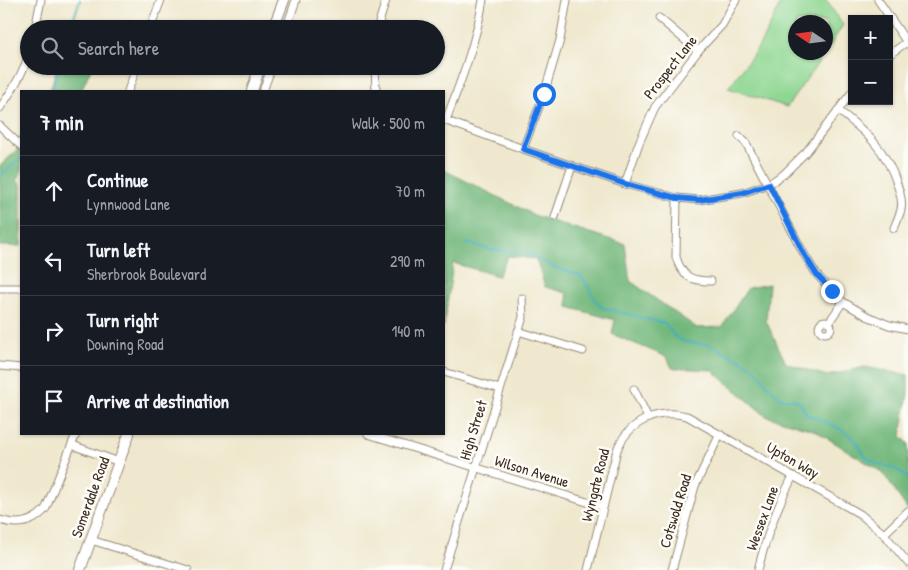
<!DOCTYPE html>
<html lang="en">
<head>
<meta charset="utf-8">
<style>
  body { margin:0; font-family:"Patrick Hand",sans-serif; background:#20242c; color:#f1f3f6 }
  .controls { position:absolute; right:15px; top:15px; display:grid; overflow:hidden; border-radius:0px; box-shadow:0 1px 4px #0004 }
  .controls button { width:45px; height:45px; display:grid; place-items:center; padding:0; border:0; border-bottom:1px solid #363941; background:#171b24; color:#f1f3f6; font:25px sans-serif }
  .compass { position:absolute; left:788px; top:15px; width:45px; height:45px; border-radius:50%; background:#171b24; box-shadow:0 1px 4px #0004; rotate:283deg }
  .stop { position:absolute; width:15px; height:15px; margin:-11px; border:4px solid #1a73e8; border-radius:50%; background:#fff }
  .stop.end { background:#1a73e8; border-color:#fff; box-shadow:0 1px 5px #0008 }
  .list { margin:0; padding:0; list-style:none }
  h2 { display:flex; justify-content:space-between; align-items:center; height:65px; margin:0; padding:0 20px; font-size:21px }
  h2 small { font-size:16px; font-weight:400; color:#9ea1a6 }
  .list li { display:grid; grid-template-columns:32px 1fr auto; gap:15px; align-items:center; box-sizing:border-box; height:70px; padding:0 20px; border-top:1px solid #363941 }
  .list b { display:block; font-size:19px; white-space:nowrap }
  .list p { margin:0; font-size:16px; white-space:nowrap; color:#9ea1a6 }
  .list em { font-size:16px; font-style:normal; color:#9ea1a6 }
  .icon { flex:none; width:28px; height:28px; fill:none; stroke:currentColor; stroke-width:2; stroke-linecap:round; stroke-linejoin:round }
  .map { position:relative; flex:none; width:908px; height:570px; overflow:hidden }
  .search { position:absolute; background:#171b24; box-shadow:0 1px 4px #0004; left:20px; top:20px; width:425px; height:55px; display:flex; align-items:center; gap:12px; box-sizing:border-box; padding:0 18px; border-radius:28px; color:#9ea1a6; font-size:19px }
  .panel { position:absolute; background:#171b24; box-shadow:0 1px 4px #0004; left:20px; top:90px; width:425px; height:345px; border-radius:0px }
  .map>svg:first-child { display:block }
  .green { fill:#8ed792; stroke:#648058 }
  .forest { fill:#72b87c; stroke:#56714d }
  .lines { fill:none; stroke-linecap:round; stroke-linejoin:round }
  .stream { stroke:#3faebb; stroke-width:2 }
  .minor-casing { stroke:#958976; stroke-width:9 }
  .secondary-casing { stroke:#958976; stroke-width:12 }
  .minor { stroke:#fff; stroke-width:7 }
  .secondary { stroke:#fff; stroke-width:10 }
  .route { stroke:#1a73e8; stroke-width:6 }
  .labels { text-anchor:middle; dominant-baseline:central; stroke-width:5; stroke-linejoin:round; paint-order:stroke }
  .street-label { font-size:15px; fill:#3b2a1e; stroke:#fdfcf7 }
</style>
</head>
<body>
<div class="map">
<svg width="908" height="570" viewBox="0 0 908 570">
  <rect width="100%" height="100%" fill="#fdfcf7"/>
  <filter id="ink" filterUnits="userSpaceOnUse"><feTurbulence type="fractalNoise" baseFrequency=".02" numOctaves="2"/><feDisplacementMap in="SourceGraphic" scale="10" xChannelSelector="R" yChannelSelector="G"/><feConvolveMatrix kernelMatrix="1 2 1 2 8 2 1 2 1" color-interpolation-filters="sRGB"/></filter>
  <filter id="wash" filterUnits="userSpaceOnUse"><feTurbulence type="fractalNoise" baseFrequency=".0096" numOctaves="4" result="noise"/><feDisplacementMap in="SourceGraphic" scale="20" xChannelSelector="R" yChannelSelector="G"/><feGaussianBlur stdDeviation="1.12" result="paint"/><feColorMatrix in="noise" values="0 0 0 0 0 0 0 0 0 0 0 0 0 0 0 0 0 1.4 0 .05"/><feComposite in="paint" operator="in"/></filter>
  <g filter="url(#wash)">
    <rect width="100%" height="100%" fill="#efe8ce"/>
    <polygon class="green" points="782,0 826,0 843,25 826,52 826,22 796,22 796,52 825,53 787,107 728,88 758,48 772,22"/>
    <g class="forest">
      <polygon points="57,66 92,66 81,91 50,91"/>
      <polygon points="21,144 21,173 16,181 21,184 21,246 0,246 0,166 17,150"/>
      <polygon points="444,170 536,216 625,244 630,281 697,328 722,327 748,288 769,284 766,321 786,363 827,376 865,367 908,375 908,393 901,436 908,443 908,510 883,473 816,431 766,416 712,370 672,368 667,357 612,334 615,320 568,307 567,293 545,287 536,259 508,256 498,276 453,263 444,326"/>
    </g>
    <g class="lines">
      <g class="stream">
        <polyline points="70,29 80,0"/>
        <polyline points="56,91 54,82 60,66"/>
        <polyline points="0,176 21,158"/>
        <path d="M466,243L492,250L520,252L530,254L550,266L579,275L584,280L597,303L603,308L663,323L667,326L676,338L682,341L697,344H708L745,362L756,370L768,386L782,399H792L800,402L806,414C822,421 840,426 854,439C860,445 863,457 870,460C884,469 893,463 908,478"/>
      </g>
    </g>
  </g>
  <g filter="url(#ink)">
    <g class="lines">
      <g class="minor-casing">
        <g id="minor">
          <polyline points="878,0 908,44"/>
          <polyline points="659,18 698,51"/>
          <polyline points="35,29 41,0"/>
          <polyline points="150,29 161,0"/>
          <polyline points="286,29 296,0"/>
          <polyline points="377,29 386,0"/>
          <polyline points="889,55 908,41"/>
          <polyline points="375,66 376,91"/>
          <polyline points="128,91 137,66"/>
          <polyline points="263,91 272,66"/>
          <path d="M0,108C12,91 23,74 29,54"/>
          <path d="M838,110C866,132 886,149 897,184C900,192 903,202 901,210C899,216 896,223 894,228"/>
          <polyline points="444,120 523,149 625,184 677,198 699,200 742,193 769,184 784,174 807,151 852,92"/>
          <path d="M446,120C461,81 476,42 483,0"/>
          <polyline points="0,126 21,146"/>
          <polyline points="739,136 746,143 804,254 817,275 843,302 867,316 889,325 908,329"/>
          <polyline points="523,149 544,94 560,40 567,0"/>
          <polyline points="625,184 639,143 655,107 698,51 722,25 736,0"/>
          <path d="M677,198L676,257C682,277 691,281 711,281"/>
          <polyline points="555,217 572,166"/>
          <polyline points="0,288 21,288"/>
          <circle cx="825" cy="327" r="6"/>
          <polyline points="829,322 843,302"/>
          <polyline points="518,331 583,351"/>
          <polyline points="0,366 21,368"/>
          <polyline points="444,372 500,389"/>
          <polyline points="634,389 648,418"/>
          <polyline points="368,434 603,507"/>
          <polyline points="72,445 119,462"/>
          <path d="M0,520C18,526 34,523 46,508L76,434"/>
          <polyline points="884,534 908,511"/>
          <polyline points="91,540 188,570"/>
          <polyline points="444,570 523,317 522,298"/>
          <path d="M588,570L617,450C628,422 658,408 687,416L860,514L884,534L908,563"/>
          <polyline points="672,570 695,486 720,434"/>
          <path d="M758,570C766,537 777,506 793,476"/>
        </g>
      </g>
      <g class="secondary-casing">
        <g id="secondary">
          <polyline points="273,29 284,0"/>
          <polyline points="252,91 260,66"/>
          <polyline points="80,570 129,434"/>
        </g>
      </g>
      <use href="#minor" class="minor"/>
      <use href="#secondary" class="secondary"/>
    </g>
  </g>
  <g class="lines" filter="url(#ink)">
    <polyline class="route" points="544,94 523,149 625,184 677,198 699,200 742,193 769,184 804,254 817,275 832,291"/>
  </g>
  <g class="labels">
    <g class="street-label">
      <text transform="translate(670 67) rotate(-52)">Prospect Lane</text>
      <text transform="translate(473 430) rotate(-73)">High Street</text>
      <text transform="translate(793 460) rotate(30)">Upton Way</text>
      <text transform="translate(532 471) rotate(17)">Wilson Avenue</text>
      <text transform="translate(595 485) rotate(-76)">Wyngate Road</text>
      <text transform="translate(90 497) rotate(-70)">Somerdale Road</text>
      <text transform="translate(675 511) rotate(-73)">Cotswold Road</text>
      <text transform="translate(762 518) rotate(-70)">Wessex Lane</text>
    </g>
  </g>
</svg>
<div class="controls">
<button>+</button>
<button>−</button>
</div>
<svg class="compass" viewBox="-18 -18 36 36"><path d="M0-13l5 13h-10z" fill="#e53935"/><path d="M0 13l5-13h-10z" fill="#9ea1a6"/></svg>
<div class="stop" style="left:544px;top:94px"></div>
<div class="stop end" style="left:832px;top:291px"></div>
<div class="search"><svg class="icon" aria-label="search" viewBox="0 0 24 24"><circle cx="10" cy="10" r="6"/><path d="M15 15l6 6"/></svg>Search here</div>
<section class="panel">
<h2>7 min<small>Walk · 500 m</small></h2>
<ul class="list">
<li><svg class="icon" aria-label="ahead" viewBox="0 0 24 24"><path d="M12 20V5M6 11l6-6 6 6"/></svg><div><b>Continue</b><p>Lynnwood Lane</p></div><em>70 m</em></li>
<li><svg class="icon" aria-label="left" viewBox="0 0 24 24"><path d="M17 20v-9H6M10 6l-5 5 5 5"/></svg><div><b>Turn left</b><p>Sherbrook Boulevard</p></div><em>290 m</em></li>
<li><svg class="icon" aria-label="right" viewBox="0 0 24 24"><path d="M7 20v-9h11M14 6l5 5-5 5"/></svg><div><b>Turn right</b><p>Downing Road</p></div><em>140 m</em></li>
<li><svg class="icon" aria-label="arrive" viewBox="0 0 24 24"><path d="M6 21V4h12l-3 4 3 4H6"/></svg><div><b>Arrive at destination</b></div></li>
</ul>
</section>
</div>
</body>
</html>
